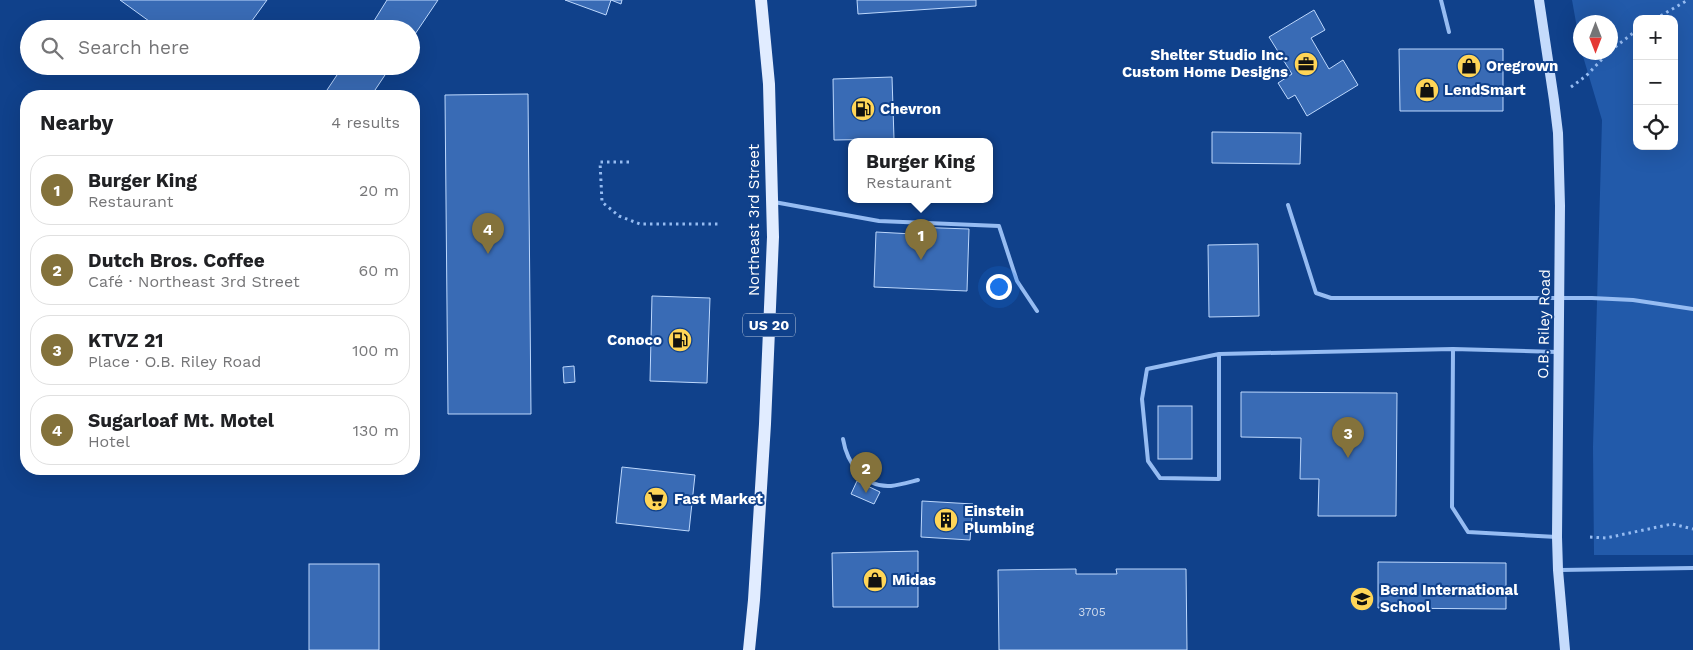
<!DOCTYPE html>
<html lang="en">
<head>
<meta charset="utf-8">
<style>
  body { margin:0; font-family:"Work Sans",sans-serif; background:#f2f2f2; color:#202124 }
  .controls { position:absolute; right:15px; top:15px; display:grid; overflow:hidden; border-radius:10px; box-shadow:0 5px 20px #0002 }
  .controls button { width:45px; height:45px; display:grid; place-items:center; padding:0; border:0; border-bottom:1px solid #e0e0e0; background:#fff; color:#202124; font:25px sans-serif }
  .compass { position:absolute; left:1573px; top:15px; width:45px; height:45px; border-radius:50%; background:#fff; box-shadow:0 5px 20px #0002; rotate:180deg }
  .you { position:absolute; left:998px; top:286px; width:18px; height:18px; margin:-12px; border:4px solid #fff; border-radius:50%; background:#1a73e8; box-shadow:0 0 0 8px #1a73e833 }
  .badge { display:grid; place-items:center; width:32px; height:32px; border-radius:50%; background:#84723b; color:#fff; font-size:16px; font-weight:700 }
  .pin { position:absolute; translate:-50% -41px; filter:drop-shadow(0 1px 2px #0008) }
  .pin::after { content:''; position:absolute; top:26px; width:18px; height:15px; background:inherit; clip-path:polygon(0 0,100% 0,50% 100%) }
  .popup { position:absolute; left:848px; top:138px; width:145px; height:65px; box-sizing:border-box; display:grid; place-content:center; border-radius:10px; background:#fff; filter:drop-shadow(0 1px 4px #0005); font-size:16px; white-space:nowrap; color:#757577 }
  .popup b { font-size:19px; color:#202124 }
  .popup::after { content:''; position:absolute; left:50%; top:100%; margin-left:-10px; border:10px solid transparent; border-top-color:#fff }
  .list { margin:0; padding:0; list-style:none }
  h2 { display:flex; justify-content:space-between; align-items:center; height:65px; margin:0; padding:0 20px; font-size:21px }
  h2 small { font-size:16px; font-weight:400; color:#757577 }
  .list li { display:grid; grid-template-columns:32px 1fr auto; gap:15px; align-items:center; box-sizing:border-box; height:70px; margin:0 10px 10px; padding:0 10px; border:1px solid #e0e0e0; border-radius:20px }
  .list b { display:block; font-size:19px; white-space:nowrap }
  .list p { margin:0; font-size:16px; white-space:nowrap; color:#757577 }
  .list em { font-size:16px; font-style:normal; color:#757577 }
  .icon { flex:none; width:28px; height:28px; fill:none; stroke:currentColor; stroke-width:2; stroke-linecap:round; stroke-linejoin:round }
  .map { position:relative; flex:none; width:1693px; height:650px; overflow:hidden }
  .search { position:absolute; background:#fff; box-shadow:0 5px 20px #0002; left:20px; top:20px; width:400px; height:55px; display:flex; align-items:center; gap:12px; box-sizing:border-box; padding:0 18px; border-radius:28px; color:#757577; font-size:19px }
  .panel { position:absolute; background:#fff; box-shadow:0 5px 20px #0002; left:20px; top:90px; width:400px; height:385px; border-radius:20px }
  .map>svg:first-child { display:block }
  .green { fill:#225aaa; fill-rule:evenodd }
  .building { fill:#396bb5; stroke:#bdd8fd }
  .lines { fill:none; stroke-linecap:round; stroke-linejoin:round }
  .path { stroke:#96bcf2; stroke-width:3; stroke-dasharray:2.5 4; stroke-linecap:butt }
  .lane { stroke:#96bcf2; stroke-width:4 }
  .secondary { stroke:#c5dbfc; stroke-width:10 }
  .primary { stroke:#e1ecff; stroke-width:12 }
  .labels { text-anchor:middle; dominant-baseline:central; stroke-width:4; stroke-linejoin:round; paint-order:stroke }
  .number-label { font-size:12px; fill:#cedaec }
  .shield { fill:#10418b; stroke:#b7c6dc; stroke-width:1 }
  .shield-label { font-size:14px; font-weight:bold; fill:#fff }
  .poi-label { font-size:15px; font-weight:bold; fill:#fff; stroke:#10418b; text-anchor:start }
  .street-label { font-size:15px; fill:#fff; stroke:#10418b }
</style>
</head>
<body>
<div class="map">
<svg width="1693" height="650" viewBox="0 0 1693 650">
  <rect width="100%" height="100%" fill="#10418b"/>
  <path class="green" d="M1572,0H1693V555H1594L1593,447L1602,120L1582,53L1610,52V22H1580V45ZM1637,19H1674V146H1637Z"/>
  <g class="building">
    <polygon points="120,0 267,0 246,29 160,29"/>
    <polygon points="387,0 438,0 411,40 411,29 369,29"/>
    <polygon points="565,0 622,0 621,4 611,0 606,15"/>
    <polygon points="857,0 976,0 976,6 858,14"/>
    <polygon points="1314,10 1325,30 1311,38 1329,69 1343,60 1358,85 1307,116 1295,95 1288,99 1278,83 1292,74 1269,37"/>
    <polygon points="1399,49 1503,49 1503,111 1400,111"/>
    <polygon points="343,66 384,66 381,72 385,75 371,96 323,96"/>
    <polygon points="892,77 894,139 834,140 833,79"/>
    <polygon points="528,94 531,414 448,414 445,95"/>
    <polygon points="1212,132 1301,133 1300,164 1212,163"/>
    <polygon points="913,227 969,229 967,291 874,287 876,232 913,234"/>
    <polygon points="1258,244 1259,316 1209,317 1208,245"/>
    <polygon points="652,296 710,298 707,383 650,381"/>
    <polygon points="574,366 575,382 564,383 563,367"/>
    <polygon points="1241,392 1397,393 1396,516 1318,516 1319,479 1300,479 1301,438 1241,437"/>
    <rect x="1158" y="406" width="34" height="53"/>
    <polygon points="622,467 695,475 689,531 616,523"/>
    <polygon points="857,481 880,492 874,504 851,494"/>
    <polygon points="922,501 973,504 970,540 921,537"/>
    <polygon points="918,551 918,607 833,607 832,553"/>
    <polygon points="1378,562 1506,563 1506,609 1378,608"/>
    <rect x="309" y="564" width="70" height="86"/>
    <polygon points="1076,569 1076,574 1117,574 1116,569 1186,569 1187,650 999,650 998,570"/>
  </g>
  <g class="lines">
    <g class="path">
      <polyline points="1655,19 1688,0"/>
      <polyline points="1610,51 1637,30"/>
      <polyline points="1571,87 1586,76 1609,52"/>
      <polyline points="629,162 600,162 602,202 619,216 640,224 720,224"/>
      <polyline points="1590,537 1606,538 1672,524 1693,529"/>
    </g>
    <g class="lane">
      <polyline points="1441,0 1449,32"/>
      <polyline points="774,202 879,221 999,226 1017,281 1037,311"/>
      <polyline points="1288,205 1316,293 1331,298 1592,298 1633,300 1693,309"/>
      <polyline points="1453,349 1452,507 1468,532 1557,537"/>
      <polyline points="1219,354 1219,479 1160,478 1148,461 1142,399 1147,369 1219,354 1453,349 1557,352"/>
      <path d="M843,439C847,463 864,488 891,486C900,485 910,482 918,480"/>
      <polyline points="1560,570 1693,568"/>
    </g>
    <polyline class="secondary" points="1539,0 1554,100 1558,133 1560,206 1557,537 1558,570 1565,650"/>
    <polyline class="primary" points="749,650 754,600 765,424 773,237 769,84 761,0"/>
  </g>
  <defs>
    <g id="office-disc" transform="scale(1.25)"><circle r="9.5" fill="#ffd557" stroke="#10418b"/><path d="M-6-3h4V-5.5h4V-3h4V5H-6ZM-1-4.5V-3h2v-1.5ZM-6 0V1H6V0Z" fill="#111"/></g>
    <g id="shop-disc" transform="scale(1.25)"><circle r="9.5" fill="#ffd557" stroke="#10418b"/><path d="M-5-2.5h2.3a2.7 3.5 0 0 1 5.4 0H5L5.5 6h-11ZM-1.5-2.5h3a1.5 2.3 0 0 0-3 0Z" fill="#111"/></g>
    <g id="fuel-disc" transform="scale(1.25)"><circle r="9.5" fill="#ffd557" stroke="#10418b"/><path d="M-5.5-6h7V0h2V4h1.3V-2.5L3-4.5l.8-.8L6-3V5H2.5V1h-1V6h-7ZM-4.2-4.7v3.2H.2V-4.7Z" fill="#111"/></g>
    <g id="supermarket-disc" transform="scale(1.25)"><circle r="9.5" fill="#ffd557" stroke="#10418b"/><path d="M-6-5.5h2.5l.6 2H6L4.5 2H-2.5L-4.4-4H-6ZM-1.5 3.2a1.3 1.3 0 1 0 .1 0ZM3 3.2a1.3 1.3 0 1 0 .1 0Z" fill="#111"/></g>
    <g id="building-disc" transform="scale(1.25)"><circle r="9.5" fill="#ffd557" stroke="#10418b"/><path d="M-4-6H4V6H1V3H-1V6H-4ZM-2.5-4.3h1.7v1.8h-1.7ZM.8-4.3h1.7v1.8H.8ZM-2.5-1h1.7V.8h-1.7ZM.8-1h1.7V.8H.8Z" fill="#111"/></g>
    <g id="school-disc" transform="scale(1.25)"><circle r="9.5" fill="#ffd557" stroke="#10418b"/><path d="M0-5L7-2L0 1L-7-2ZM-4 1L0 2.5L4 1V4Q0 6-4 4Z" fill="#111"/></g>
  </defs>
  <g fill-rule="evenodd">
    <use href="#office-disc" x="1306" y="64"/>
    <use href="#shop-disc" x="1469" y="66"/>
    <use href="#shop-disc" x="1427" y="90"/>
    <use href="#fuel-disc" x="863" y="109"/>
    <use href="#fuel-disc" x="680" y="340"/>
    <use href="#supermarket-disc" x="656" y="499"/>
    <use href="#building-disc" x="946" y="520"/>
    <use href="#shop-disc" x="875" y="580"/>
    <use href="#school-disc" x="1362" y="599"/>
  </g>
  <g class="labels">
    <g class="number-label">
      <text x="1092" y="612">3705</text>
    </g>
    <rect class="shield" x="743" y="313.5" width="52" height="23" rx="4"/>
    <g class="shield-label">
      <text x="769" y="325">US 20</text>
    </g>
    <g class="poi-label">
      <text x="1288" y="55" text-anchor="end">Shelter Studio Inc.<tspan x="1288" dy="17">Custom Home Designs</tspan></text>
      <text x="1486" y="66">Oregrown</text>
      <text x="1444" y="90">LendSmart</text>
      <text x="880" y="109">Chevron</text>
      <text x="662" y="340" text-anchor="end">Conoco</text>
      <text x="674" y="499">Fast Market</text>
      <text x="964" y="511">Einstein<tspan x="964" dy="17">Plumbing</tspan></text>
      <text x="892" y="580">Midas</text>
      <text x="1380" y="590">Bend International<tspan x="1380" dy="17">School</tspan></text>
    </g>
    <g class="street-label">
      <text transform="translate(754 220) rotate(-90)">Northeast 3rd Street</text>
      <text transform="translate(1544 324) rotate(-89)">O.B. Riley Road</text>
    </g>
  </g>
</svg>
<div class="controls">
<button>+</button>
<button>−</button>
<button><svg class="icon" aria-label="locate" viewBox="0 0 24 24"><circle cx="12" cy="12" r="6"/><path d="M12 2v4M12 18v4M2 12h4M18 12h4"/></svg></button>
</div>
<svg class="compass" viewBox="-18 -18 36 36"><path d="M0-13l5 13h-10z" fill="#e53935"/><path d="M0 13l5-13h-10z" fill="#757577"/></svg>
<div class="you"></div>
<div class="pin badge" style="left:921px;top:260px">1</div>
<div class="popup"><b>Burger King</b>Restaurant</div>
<div class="pin badge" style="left:866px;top:493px">2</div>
<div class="pin badge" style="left:1348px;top:458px">3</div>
<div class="pin badge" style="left:488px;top:254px">4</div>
<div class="search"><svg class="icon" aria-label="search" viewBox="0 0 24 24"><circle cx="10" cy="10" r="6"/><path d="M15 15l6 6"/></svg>Search here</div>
<section class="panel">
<h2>Nearby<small>4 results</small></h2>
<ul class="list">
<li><span class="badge">1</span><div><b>Burger King</b><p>Restaurant</p></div><em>20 m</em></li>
<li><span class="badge">2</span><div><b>Dutch Bros. Coffee</b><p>Café · Northeast 3rd Street</p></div><em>60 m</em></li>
<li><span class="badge">3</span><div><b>KTVZ 21</b><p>Place · O.B. Riley Road</p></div><em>100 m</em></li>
<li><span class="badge">4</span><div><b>Sugarloaf Mt. Motel</b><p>Hotel</p></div><em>130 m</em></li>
</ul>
</section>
</div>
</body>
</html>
